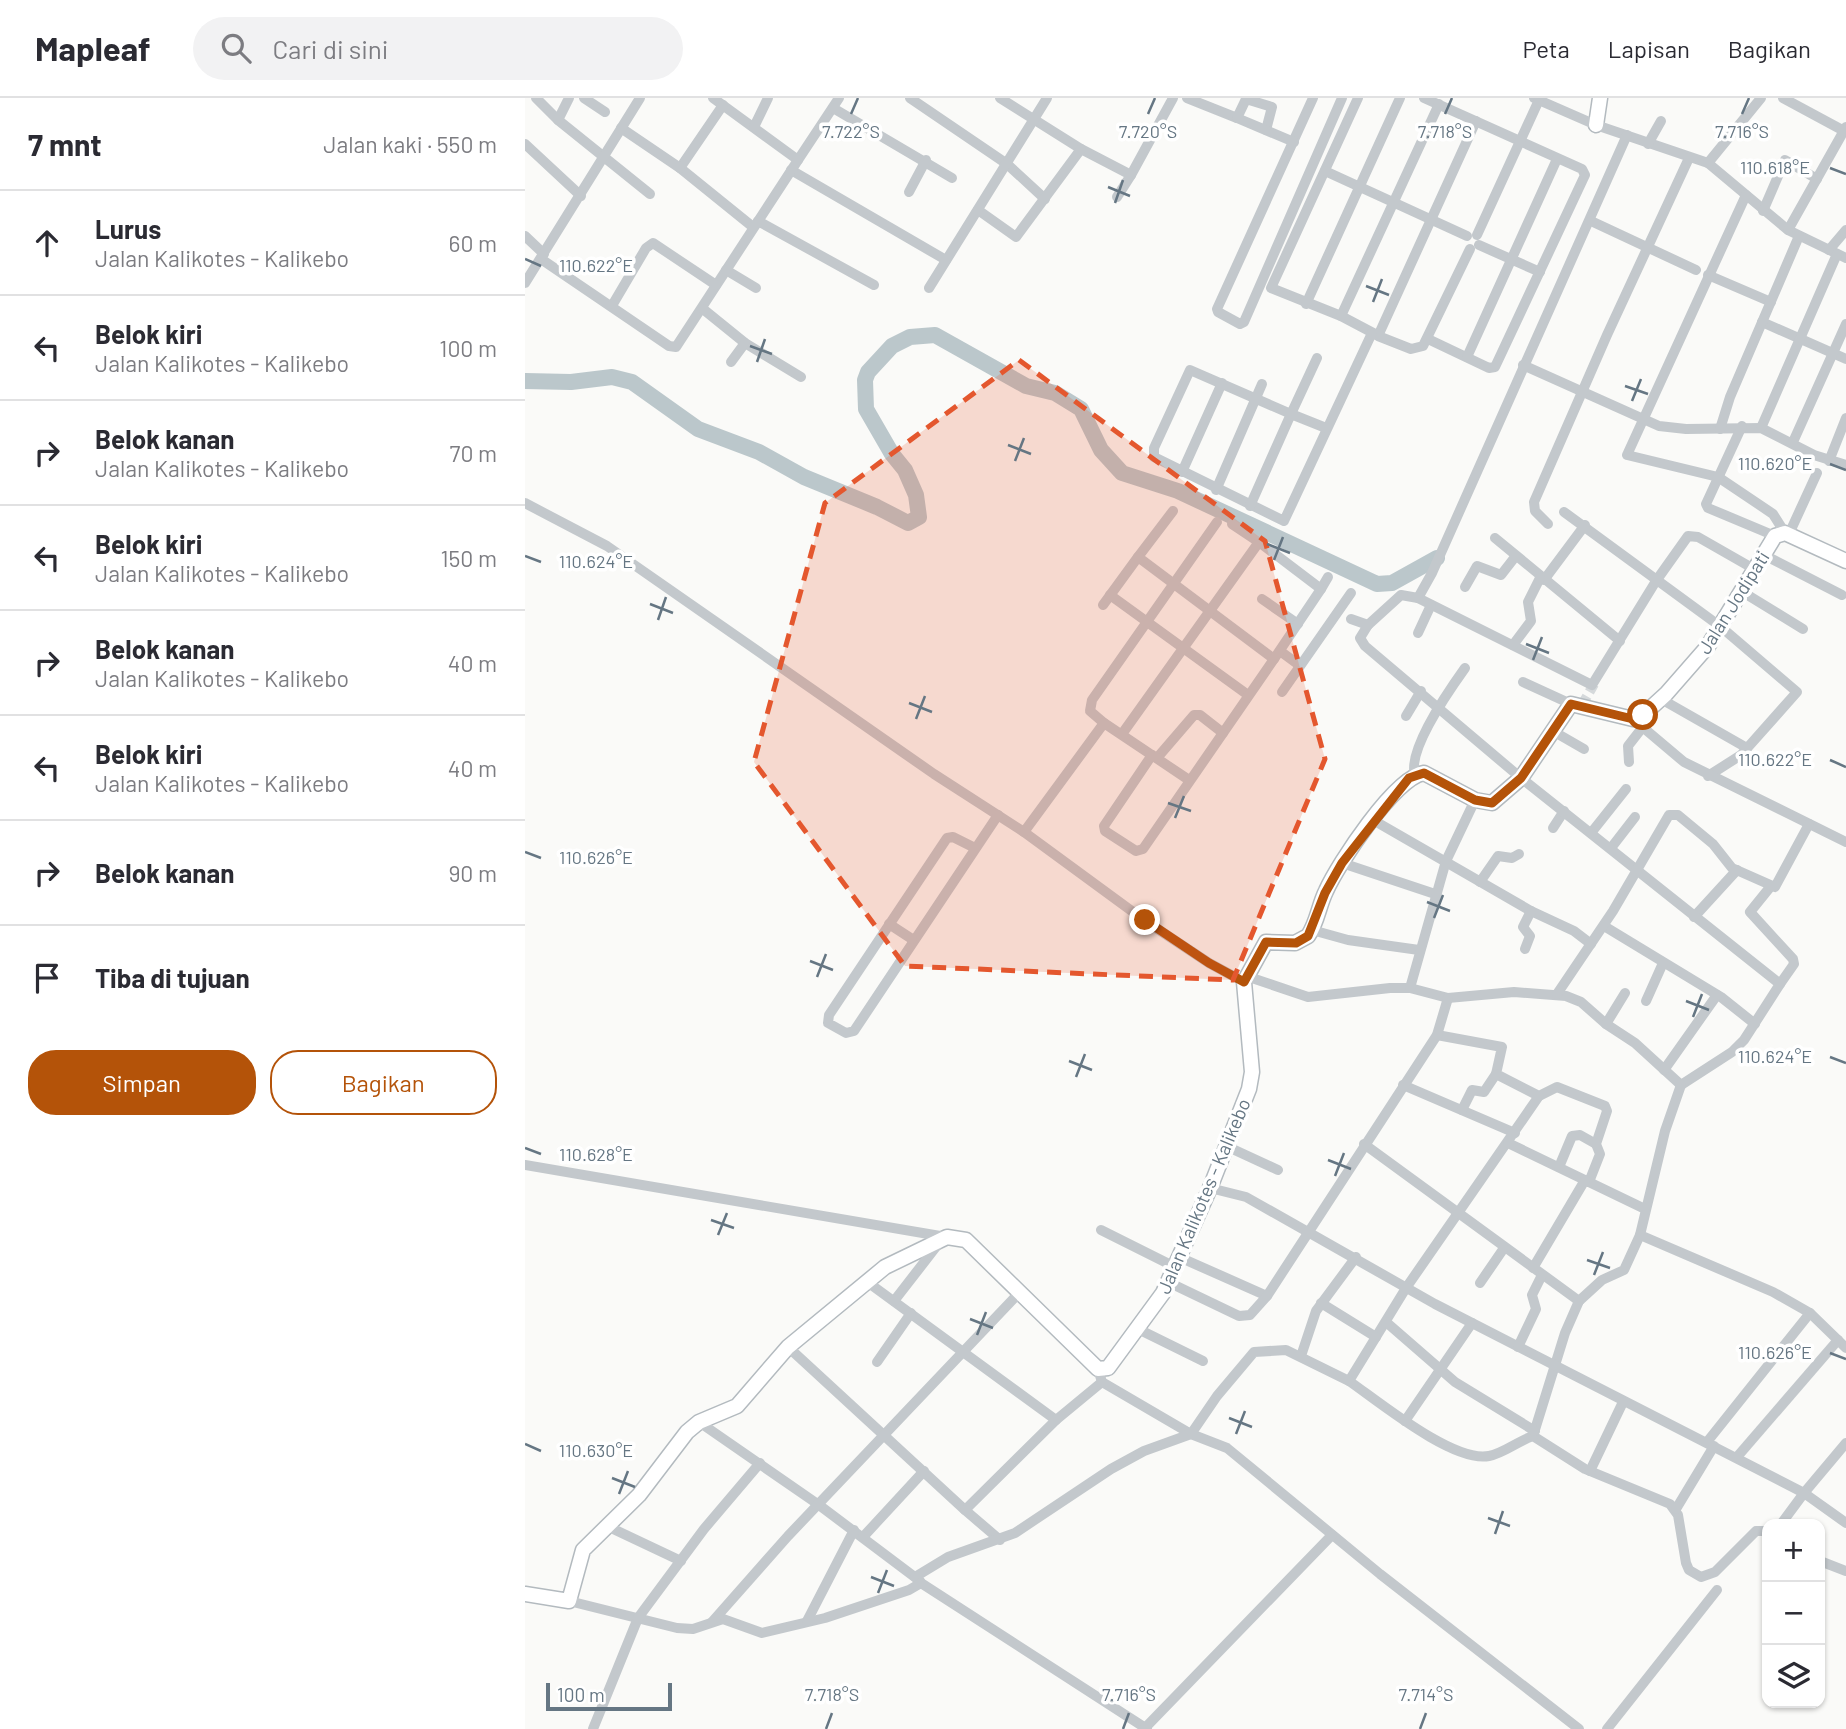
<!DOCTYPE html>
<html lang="id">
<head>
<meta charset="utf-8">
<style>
  body { margin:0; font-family:Barlow,sans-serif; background:#f2f2f3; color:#2b2b33 }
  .controls { position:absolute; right:21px; bottom:21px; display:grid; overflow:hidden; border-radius:14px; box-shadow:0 2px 5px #0004 }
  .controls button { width:63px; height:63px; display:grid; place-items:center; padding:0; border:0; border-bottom:2px solid #e1e1e2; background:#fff; color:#2b2b33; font:35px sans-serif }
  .scale { position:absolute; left:21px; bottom:18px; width:126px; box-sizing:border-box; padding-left:7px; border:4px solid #657683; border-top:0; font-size:19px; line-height:24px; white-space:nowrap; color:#657683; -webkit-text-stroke:5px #fff; paint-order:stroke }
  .stop { position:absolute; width:21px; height:21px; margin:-16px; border:5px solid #b45309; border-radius:50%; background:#fff }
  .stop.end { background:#b45309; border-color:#fff; box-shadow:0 2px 7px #0008 }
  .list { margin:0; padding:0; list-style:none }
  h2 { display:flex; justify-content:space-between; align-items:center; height:91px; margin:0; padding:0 28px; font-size:30px }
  h2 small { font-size:23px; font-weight:400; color:#7c7c81 }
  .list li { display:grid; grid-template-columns:46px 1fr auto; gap:21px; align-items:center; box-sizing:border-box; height:105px; padding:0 28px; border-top:2px solid #e1e1e2 }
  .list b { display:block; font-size:26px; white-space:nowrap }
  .list p { margin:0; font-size:23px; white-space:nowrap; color:#7c7c81 }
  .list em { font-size:23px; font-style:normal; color:#7c7c81 }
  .actions { display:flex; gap:14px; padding:21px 28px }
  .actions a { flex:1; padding:16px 0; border:2px solid #b45309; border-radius:28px; text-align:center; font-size:24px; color:#b45309 }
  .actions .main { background:#b45309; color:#fff }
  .icon { flex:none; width:38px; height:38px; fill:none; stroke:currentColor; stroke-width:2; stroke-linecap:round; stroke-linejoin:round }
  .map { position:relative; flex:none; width:1321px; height:1631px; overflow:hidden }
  header { display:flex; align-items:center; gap:42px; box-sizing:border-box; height:98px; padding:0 35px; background:#fff; border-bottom:2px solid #e1e1e2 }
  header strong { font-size:33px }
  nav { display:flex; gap:38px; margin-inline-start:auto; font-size:24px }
  .search { width:490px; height:63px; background:#f2f2f3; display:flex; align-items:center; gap:18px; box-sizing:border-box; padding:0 24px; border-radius:38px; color:#7c7c81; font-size:26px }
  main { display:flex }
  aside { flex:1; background:#fff }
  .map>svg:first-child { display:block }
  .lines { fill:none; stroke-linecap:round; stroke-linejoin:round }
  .river { stroke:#bbc7cb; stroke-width:16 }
  .street-tunnel { stroke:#d5d9db; stroke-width:10; stroke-dasharray:10 5; stroke-linecap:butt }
  .secondary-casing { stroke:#b3babf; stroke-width:17 }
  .street { stroke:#c3c8cc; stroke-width:10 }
  .secondary { stroke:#fff; stroke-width:14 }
  .route { stroke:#b45309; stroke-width:9 }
  .marked { fill:#e4572e; fill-opacity:0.2; stroke:#e4572e; stroke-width:5; stroke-dasharray:14 9; stroke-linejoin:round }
  .ticks { fill:none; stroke:#657683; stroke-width:2.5 }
  .labels { text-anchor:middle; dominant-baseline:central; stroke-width:7; stroke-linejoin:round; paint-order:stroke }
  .street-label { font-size:19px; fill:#657683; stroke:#fff }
  .ticks-label { font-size:18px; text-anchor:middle; fill:#657683; stroke:#fff; stroke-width:7; stroke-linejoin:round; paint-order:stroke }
</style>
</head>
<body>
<header>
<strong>Mapleaf</strong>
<div class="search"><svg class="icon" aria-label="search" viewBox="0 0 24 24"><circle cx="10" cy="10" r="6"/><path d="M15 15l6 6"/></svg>Cari di sini</div>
<nav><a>Peta</a><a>Lapisan</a><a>Bagikan</a></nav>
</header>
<main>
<aside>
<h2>7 mnt<small>Jalan kaki · 550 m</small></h2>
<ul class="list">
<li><svg class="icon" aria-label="ahead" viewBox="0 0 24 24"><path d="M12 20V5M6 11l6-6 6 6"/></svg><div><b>Lurus</b><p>Jalan Kalikotes - Kalikebo</p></div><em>60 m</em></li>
<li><svg class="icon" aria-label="left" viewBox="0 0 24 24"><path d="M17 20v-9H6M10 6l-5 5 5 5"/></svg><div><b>Belok kiri</b><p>Jalan Kalikotes - Kalikebo</p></div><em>100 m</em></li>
<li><svg class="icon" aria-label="right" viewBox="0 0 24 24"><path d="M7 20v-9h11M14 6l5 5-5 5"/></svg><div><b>Belok kanan</b><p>Jalan Kalikotes - Kalikebo</p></div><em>70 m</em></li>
<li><svg class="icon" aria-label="left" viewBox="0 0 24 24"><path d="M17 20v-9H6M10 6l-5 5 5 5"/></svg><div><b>Belok kiri</b><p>Jalan Kalikotes - Kalikebo</p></div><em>150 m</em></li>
<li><svg class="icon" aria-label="right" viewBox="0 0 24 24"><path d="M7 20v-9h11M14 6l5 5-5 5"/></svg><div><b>Belok kanan</b><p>Jalan Kalikotes - Kalikebo</p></div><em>40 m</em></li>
<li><svg class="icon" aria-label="left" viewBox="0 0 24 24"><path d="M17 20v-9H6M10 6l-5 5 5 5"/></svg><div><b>Belok kiri</b><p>Jalan Kalikotes - Kalikebo</p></div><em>40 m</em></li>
<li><svg class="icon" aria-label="right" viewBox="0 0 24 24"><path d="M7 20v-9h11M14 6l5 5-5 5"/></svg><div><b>Belok kanan</b></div><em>90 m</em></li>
<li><svg class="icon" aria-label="arrive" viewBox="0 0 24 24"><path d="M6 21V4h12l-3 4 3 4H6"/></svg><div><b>Tiba di tujuan</b></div></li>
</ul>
<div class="actions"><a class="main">Simpan</a><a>Bagikan</a></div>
</aside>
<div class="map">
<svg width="1321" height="1631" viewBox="0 0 1321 1631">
  <rect width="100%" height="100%" fill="#fafaf8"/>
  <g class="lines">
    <polyline class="river" points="0,283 46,284 87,279 107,284 173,331 234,354 279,379 352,409 383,425 394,419 391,397 380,372 367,356 341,311 340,282 343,274 367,248 385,239 410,237 501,288 530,295 556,311 576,352 597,375 653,393 852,486 867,485 912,460"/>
    <polyline class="street-tunnel" points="1057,607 1069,586"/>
    <g class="secondary-casing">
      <g id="secondary">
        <polyline points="1071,27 1075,0"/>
        <path d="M0,1496L44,1503L58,1452L114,1397L162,1334L174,1324L212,1308L263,1249L360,1169L422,1139L441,1142L573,1271L583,1270L638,1195L685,1090L724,991L727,974L719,884L741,844L770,845L783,838C792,825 794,807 801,793C813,766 870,679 899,675L950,702L967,705L996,680L1046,606L1108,621L1118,617L1141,596L1183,548L1250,438L1260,435L1321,463"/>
      </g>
    </g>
    <g class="street">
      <polyline points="11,0 33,22 125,96"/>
      <polyline points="59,0 80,14"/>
      <polyline points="188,0 273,62 314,0"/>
      <polyline points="385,0 482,66 520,101"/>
      <polyline points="475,0 556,51 606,77 648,0"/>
      <polyline points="662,0 712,20 721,1 747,9 741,32"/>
      <polyline points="788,0 692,211 693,214 715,226 719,224 817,0"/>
      <polyline points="833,0 746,190 816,218 852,237"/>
      <polyline points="899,0 1057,71 1060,77 970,269 964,270 903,241"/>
      <polyline points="1009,0 1071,27 1183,65 1263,132 1321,160"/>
      <polyline points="1258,0 1321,34"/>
      <polyline points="198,7 155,70 228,129"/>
      <polyline points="308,10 427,80"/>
      <polyline points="712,20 769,44"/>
      <polyline points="33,22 44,0"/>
      <polyline points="229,29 243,0"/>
      <polyline points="96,30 155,70"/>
      <polyline points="1102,37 907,475 893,500 1067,587 1131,483 1163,438 1173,439 1229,471"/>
      <polyline points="0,46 56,98"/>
      <polyline points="1123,46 1136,23"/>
      <polyline points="1183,65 1236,0"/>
      <polyline points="266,72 421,162"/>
      <polyline points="800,73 942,138"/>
      <polyline points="384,94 401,62"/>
      <polyline points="1221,97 1102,357 1193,379 1248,416 1260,435"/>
      <polyline points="592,99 606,77"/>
      <polyline points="453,112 491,139 556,51"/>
      <polyline points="1238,113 1260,62 1292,81"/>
      <polyline points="233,123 349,187"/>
      <polyline points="1066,123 1171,172"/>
      <polyline points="1263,132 1321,29"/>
      <polyline points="952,137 1014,2"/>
      <polyline points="0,138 19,156"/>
      <polyline points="954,147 1015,174"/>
      <polyline points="945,151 898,248 886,251 853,238 951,23"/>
      <polyline points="1304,152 1321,132"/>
      <polyline points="16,161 144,248 151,249 273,62"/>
      <polyline points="201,172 231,190"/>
      <polyline points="1183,177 1246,204"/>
      <polyline points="0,185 115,0"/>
      <polyline points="404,190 522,0"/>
      <polyline points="88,206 121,150 128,145 191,187"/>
      <polyline points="781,206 875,0"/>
      <polyline points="178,211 220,245 276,279"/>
      <polyline points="816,218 914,6"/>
      <polyline points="1237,224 1321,261"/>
      <polyline points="942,259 1032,61"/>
      <polyline points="792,260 766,316 665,272 629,350 629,359 759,423 847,235"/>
      <polyline points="206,264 220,245"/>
      <polyline points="998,267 1134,328 1161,331 1236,330 1289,357 1321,367"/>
      <polyline points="1217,328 1181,406 1183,410 1250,438"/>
      <polyline points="1236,330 1312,156"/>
      <polyline points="1195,331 1205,299 1274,138"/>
      <polyline points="1268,344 1321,226"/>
      <polyline points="1304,363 1321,320"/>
      <polyline points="657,374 697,285"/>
      <polyline points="691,392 737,286"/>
      <polyline points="0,405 82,448 409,676 499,734 619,822 684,865 719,884"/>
      <polyline points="725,408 766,316 801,330"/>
      <polyline points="1039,414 1196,529 1272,594 1216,657 1183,678"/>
      <polyline points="707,426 734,444"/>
      <polyline points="1023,426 1010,413 1009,404 1082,237 1164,60"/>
      <polyline points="1264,436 1292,375"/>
      <polyline points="970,440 1095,543"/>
      <polyline points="1237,456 1317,497"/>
      <polyline points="613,459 648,413"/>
      <polyline points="1019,482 1060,427"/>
      <polyline points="940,489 952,468 976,477 990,459"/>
      <polyline points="796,491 803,479"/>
      <polyline points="1216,493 1278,531"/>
      <polyline points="585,497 723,597"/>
      <polyline points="737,501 773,526"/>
      <polyline points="578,507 613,459 749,561 618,751 611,753 580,733 579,728 627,657"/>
      <polyline points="843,527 876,497 893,500"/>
      <polyline points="893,535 906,507"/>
      <polyline points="988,547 1006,523 1003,504 1015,480"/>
      <polyline points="755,553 774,567"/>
      <polyline points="998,584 1046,606"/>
      <polyline points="757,594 826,495"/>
      <polyline points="1136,601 1222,650"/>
      <polyline points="881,618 896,593"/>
      <polyline points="1108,621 1159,664 1321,744"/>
      <polyline points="579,625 565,613 567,602 692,424"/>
      <polyline points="1026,632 1059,651"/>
      <polyline points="597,636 734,444 796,491 749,561"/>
      <polyline points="632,660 669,617 675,617 698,635"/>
      <polyline points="1104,664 1103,648 1117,630"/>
      <path d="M890,677C882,652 925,591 940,570"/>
      <polyline points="848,722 1006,813 1049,833 1066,846"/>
      <polyline points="1028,730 1039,713"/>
      <polyline points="499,734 579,625 664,682"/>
      <polyline points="1066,735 1101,691"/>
      <polyline points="450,750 428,739 422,740 304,917 303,925 321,935 329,933 473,717"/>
      <polyline points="1086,750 1110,719"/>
      <polyline points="817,765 910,796"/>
      <polyline points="955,784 973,758 987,760 994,756"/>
      <polyline points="1246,788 1225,814 1268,861 1269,866 1255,886"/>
      <polyline points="1169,819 1212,772"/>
      <polyline points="364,826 387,841"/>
      <polyline points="1079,828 1196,899 1230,926"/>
      <polyline points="787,832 823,842 894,852"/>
      <polyline points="1000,851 1005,838 998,829 1006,813"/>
      <polyline points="721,878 783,899 865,890 885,890 923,900 989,894 1041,898 1056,904 1081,926 1110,945 1156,987 1207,954 1219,942 1255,886 996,680 840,548 835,540 843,527 826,521"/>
      <polyline points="885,890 921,763 950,702"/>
      <polyline points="1032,896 1088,813 1144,717 1153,717 1188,746 1207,770 1250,789 1284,726"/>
      <polyline points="1121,903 1138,865"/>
      <polyline points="1081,926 1100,895"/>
      <polyline points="912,937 977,949 971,976 1014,998 1032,989 1080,1008 1082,1013 1071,1046 1075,1056 1064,1084"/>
      <polyline points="1139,972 1192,897"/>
      <polyline points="878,987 990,1035"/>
      <polyline points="1156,987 1140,1033 1115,1137 1248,1194 1285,1215 1182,1344"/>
      <path d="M1014,998L881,1190L824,1283C853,1303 928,1365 964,1358C979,1355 993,1343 1008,1338L1060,1371L1145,1406L1153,1417L1161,1465L1164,1472L1176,1479L1190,1474L1231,1433H1242"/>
      <polyline points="937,1012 947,992 959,994 971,976"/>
      <polyline points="983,1045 1120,1111"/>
      <polyline points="839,1046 1054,1203 1040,1235 1008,1338"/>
      <polyline points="701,1048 753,1072"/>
      <polyline points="0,1067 421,1139"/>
      <polyline points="1034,1069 1047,1038 1055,1037 1071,1046"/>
      <polyline points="685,1090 721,1099 910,1206 1279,1395 1321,1345"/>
      <polyline points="576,1132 650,1169"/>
      <polyline points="654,1159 742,1198"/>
      <polyline points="1008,1170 1060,1082"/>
      <polyline points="341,1183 531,1322"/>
      <polyline points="643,1184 714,1218 725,1217 742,1198 912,937 923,900"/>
      <polyline points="955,1185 979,1150"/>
      <polyline points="369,1203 414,1145"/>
      <polyline points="1054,1203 1077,1182 1099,1172 1115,1137"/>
      <polyline points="796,1205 851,1239"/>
      <polyline points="1285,1215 1321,1250"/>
      <polyline points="861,1224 930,1284 1010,1333"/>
      <polyline points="611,1230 678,1263"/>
      <polyline points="263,1249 440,1412 531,1322 577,1284"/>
      <polyline points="993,1249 1011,1211 1007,1197 1017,1177"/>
      <polyline points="776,1258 791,1213 831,1159"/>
      <polyline points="352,1264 386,1215"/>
      <polyline points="573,1271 577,1284 666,1336 702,1350 855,1476 1054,1631"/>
      <polyline points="880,1323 947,1225"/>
      <polyline points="174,1324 294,1407 395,1483"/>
      <polyline points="1212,1359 1313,1242"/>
      <polyline points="1065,1373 1098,1304"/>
      <polyline points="1151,1411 1189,1348"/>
      <polyline points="440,1412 475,1442"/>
      <polyline points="1256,1426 1279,1395 1321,1425"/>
      <polyline points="84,1429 156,1463"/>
      <polyline points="338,1439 399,1373"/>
      <polyline points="1295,1463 1321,1473"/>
      <polyline points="390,1479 423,1459 490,1435 586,1371 619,1353 666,1336 692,1298 729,1254 761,1252 824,1283"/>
      <polyline points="44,1503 152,1530 168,1531 198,1521 237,1535 300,1520 384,1492 396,1485 622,1631"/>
      <polyline points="282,1523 329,1432"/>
      <polyline points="187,1524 263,1438 495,1194"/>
      <polyline points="68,1631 113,1520 179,1431 235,1365"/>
      <polyline points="619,1631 807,1437"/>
      <polyline points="1082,1631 1192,1492"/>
    </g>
    <use href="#secondary" class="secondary"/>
  </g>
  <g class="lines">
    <polyline class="route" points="620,822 684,865 719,884 741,844 771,845 783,838 800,795 817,765 884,680 899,675 950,702 967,705 996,680 1046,606 1108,621 1118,617"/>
  </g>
  <path class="marked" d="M494,262L740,443L800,661L708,882L380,868L229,664L300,405Z"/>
  <path class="ticks" d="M326,16L333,0M623,16L630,0M920,16L927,0M1217,16L1224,0M1305,70L1321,76M583,89L605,98M590,105L598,82M0,161L16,168M841,188L864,197M848,204L857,181M225,248L247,256M232,264L240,241M1100,288L1123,296M1107,303L1116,281M483,347L506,356M490,363L499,340M1305,366L1321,372M742,446L765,455M0,458L16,464M749,462L758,439M125,506L148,515M133,522L141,499M1001,546L1024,555M1008,562L1017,539M384,605L407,614M391,621L400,598M1305,662L1321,669M643,705L666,713M650,720L659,698M0,754L16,760M902,804L925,813M909,820L918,797M285,863L308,872M292,879L301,856M1161,903L1184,912M1168,919L1177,896M1305,959L1321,965M544,963L567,972M551,979L560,956M0,1050L16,1056M803,1062L826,1071M810,1078L819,1055M186,1122L209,1130M193,1137L202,1115M1062,1162L1085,1170M1069,1177L1078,1154M445,1221L468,1230M452,1237L461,1214M1305,1255L1321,1261M704,1320L727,1329M711,1336L720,1313M0,1346L16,1353M87,1380L110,1389M94,1396L103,1373M963,1420L985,1428M970,1436L978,1413M346,1479L369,1488M353,1495L362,1472M301,1631L307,1615M598,1631L604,1615M895,1631L901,1615"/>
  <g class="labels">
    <g class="street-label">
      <text transform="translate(1208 504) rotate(-58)">Jalan Jodipati</text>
      <text transform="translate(678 1098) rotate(-67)">Jalan Kalikotes - Kalikebo</text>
    </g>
  </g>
  <g class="ticks-label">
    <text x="326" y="40">7.722°S</text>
    <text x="623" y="40">7.720°S</text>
    <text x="920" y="40">7.718°S</text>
    <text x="1217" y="40">7.716°S</text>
    <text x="1250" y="76">110.618°E</text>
    <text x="71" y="174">110.622°E</text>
    <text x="1250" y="372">110.620°E</text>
    <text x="71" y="470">110.624°E</text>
    <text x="1250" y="668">110.622°E</text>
    <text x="71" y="766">110.626°E</text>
    <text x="1250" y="965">110.624°E</text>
    <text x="71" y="1063">110.628°E</text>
    <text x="1250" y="1261">110.626°E</text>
    <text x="71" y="1359">110.630°E</text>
    <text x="307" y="1603">7.718°S</text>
    <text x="604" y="1603">7.716°S</text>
    <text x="901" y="1603">7.714°S</text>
  </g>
</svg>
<div class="controls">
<button>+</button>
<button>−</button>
<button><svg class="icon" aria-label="layers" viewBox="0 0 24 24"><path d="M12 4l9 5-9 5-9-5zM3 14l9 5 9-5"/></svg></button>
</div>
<div class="scale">100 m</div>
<div class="stop" style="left:1118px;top:617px"></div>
<div class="stop end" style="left:620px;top:822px"></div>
</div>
</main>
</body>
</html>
